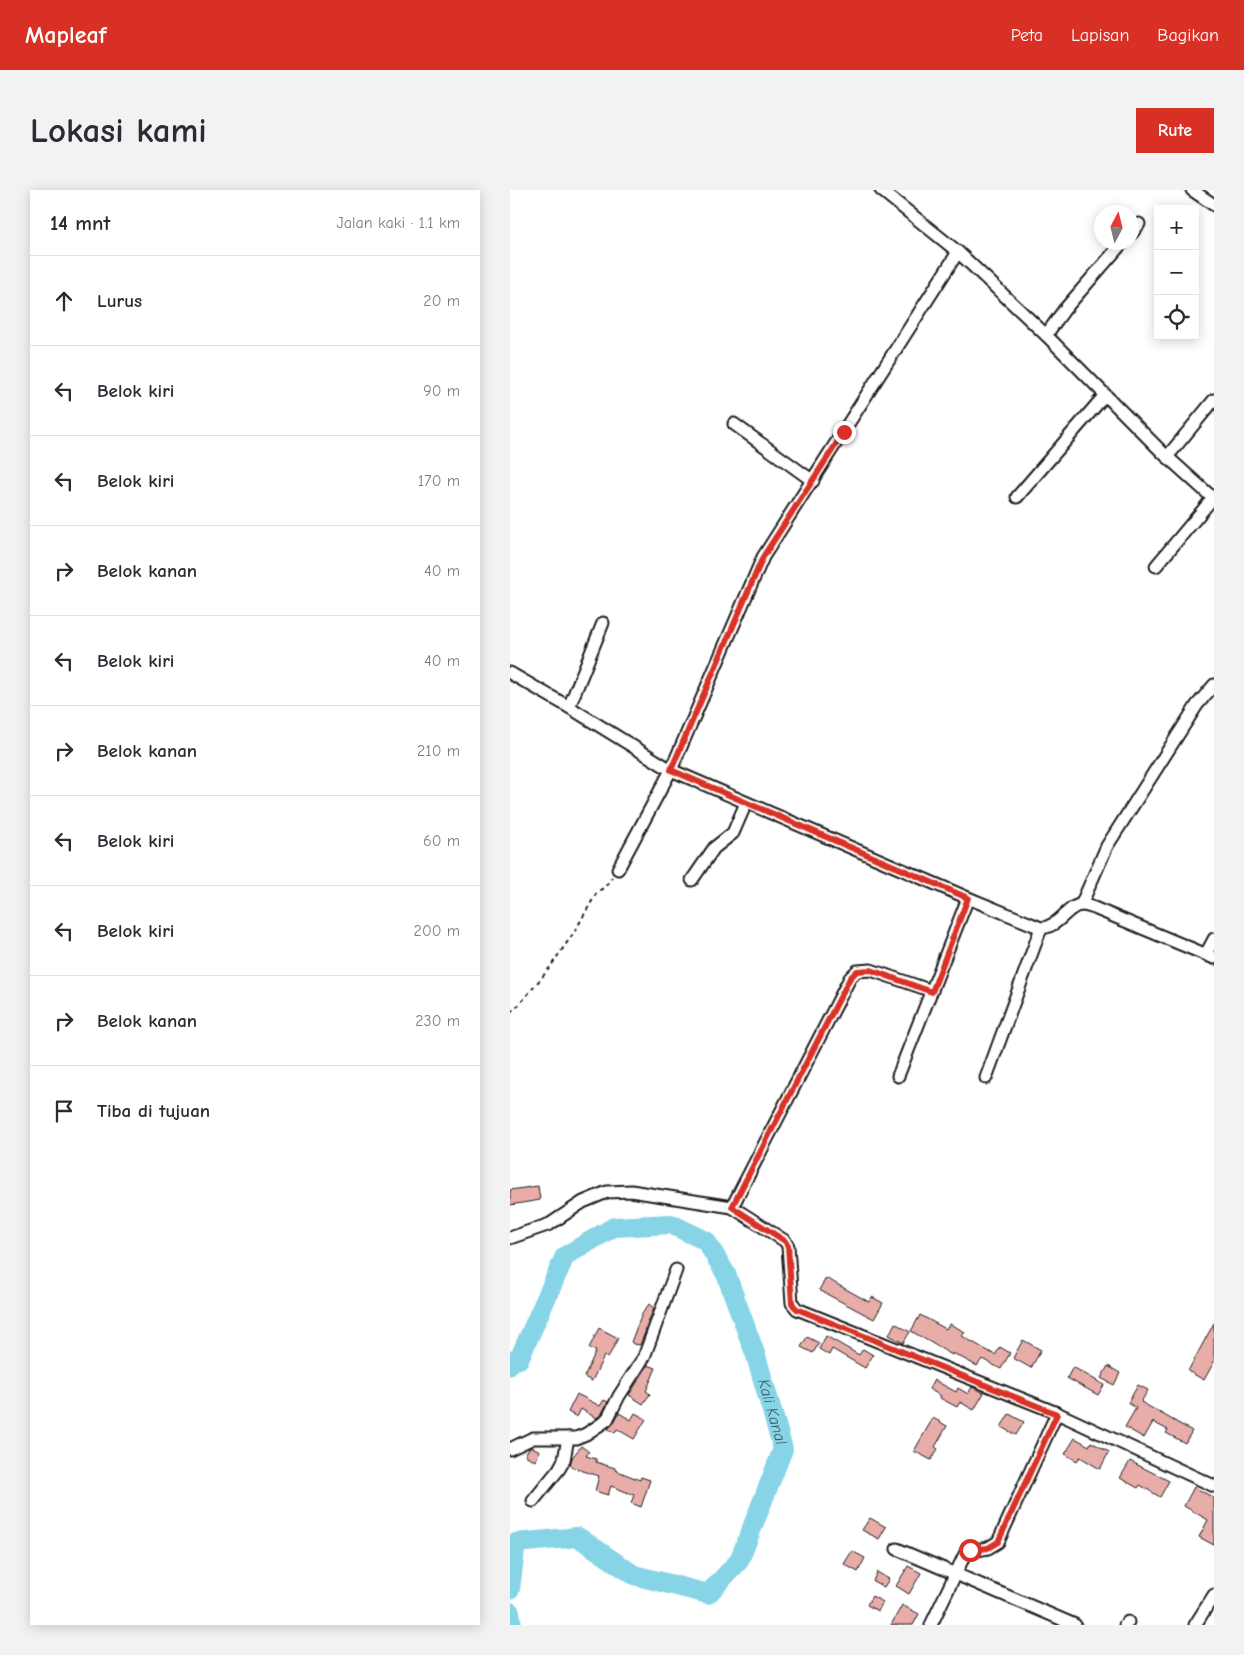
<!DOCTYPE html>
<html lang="id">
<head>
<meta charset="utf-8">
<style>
  body { margin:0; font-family:"Comic Neue",sans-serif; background:#f2f2f3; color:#2b2b33 }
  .controls { position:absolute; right:15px; top:15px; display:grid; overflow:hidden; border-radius:0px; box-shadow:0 2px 12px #0003 }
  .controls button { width:45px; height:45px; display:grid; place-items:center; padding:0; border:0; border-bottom:1px solid #e1e1e2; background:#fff; color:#2b2b33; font:25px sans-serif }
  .compass { position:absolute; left:584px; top:15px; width:45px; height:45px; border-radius:50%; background:#fff; box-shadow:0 2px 12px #0003; rotate:7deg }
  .stop { position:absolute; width:15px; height:15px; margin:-11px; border:4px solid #d93025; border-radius:50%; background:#fff }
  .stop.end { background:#d93025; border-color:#fff; box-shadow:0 1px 5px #0008 }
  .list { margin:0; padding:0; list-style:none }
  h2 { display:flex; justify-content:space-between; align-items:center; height:65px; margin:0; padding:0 20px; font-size:21px }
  h2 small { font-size:16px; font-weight:400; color:#7c7c81 }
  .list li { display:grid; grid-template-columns:32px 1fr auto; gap:15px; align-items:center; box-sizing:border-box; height:90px; padding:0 20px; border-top:1px solid #e1e1e2 }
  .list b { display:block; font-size:19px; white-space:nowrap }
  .list em { font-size:16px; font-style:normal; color:#7c7c81 }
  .icon { flex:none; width:28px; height:28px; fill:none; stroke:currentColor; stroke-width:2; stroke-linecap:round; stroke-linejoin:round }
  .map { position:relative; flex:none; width:704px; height:1435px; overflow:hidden; border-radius:0px }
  header { display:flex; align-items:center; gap:30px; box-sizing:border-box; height:70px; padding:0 25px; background:#d93025; color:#fff }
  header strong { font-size:24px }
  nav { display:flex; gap:28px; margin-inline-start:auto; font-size:18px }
  .intro { display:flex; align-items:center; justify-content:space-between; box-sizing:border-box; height:120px; padding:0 30px }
  h1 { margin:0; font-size:35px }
  .button { padding:12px 22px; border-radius:0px; background:#d93025; color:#fff; font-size:18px; font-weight:700 }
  main { display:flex; gap:30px; padding:0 30px }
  aside { flex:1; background:#fff; border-radius:0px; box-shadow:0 2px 12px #0003 }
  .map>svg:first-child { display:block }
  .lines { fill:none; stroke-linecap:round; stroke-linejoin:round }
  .canal { stroke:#87d4e7; stroke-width:11 }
  .river { stroke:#87d4e7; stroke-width:20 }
  .building { fill:#e8ada9; stroke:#1c1c1c }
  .minor-casing { stroke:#1c1c1c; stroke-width:15 }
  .path { stroke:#1c1c1c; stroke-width:2; stroke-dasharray:4 4; stroke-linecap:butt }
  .minor { stroke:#fff; stroke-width:11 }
  .route { stroke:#d93025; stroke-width:6 }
  .labels { text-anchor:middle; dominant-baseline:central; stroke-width:4.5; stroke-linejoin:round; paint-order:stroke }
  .water-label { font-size:16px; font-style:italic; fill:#415c63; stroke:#fff }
</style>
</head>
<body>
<header>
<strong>Mapleaf</strong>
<nav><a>Peta</a><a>Lapisan</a><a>Bagikan</a></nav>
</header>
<div class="intro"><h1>Lokasi kami</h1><a class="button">Rute</a></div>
<main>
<aside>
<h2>14 mnt<small>Jalan kaki · 1.1 km</small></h2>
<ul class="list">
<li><svg class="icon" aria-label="ahead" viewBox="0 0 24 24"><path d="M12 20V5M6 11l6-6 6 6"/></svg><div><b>Lurus</b></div><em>20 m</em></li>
<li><svg class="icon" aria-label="left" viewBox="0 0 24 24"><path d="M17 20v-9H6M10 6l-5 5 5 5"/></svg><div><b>Belok kiri</b></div><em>90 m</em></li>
<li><svg class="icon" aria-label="left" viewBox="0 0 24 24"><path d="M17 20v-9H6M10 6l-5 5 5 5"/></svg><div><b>Belok kiri</b></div><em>170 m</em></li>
<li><svg class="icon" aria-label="right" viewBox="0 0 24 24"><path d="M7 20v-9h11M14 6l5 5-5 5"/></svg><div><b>Belok kanan</b></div><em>40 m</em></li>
<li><svg class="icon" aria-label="left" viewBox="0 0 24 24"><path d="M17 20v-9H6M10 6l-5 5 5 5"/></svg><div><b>Belok kiri</b></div><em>40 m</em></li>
<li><svg class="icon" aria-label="right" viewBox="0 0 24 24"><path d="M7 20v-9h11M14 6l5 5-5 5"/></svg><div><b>Belok kanan</b></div><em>210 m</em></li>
<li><svg class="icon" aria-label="left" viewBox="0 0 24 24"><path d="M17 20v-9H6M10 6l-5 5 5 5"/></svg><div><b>Belok kiri</b></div><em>60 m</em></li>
<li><svg class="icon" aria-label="left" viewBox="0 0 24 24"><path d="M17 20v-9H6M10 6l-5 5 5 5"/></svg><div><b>Belok kiri</b></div><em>200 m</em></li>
<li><svg class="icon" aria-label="right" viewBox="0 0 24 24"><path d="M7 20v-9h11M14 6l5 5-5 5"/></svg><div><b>Belok kanan</b></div><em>230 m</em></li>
<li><svg class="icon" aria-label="arrive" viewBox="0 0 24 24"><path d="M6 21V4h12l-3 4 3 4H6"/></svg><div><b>Tiba di tujuan</b></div></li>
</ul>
</aside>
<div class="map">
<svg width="704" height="1435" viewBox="0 0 704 1435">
  <rect width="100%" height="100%" fill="#fff"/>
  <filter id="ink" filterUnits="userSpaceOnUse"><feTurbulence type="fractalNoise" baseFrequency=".02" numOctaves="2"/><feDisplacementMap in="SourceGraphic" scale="10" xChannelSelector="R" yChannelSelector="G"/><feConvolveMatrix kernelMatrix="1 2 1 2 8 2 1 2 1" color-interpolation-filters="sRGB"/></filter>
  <g filter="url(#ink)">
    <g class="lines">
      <polyline class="canal" points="0,1180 9,1169"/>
      <g class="river">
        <path id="s1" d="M0,1171L9,1169L55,1066L104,1037L161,1034L196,1051L216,1084L246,1166L273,1259L229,1371L198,1404L124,1385L68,1347L6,1353L0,1399"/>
        <polyline points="0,1422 2,1435"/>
      </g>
    </g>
    <g class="building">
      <polygon points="28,996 30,1010 0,1015 0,1000"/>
      <polygon points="316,1088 359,1112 362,1107 373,1113 364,1129 309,1100"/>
      <polygon points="139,1114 144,1118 135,1140 136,1140 130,1155 124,1154 121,1152 132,1124"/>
      <polygon points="410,1125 436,1139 440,1134 455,1142 452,1146 485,1165 490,1157 500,1163 491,1179 472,1169 467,1176 443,1163 442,1165 401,1141"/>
      <polygon points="385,1133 400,1142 393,1153 379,1145"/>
      <polygon points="704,1133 704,1172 694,1190 678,1181"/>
      <polygon points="89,1138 108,1148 98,1168 94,1166 82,1191 74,1187 86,1161 79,1158"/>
      <polygon points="316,1146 349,1165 353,1159 363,1165 355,1178 322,1159 319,1165 309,1159"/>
      <polygon points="297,1147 309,1153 303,1163 291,1157"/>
      <polygon points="513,1150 531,1160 521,1178 503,1168"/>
      <polygon points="138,1175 146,1178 136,1201 140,1204 133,1214 119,1205"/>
      <polygon points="598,1176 610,1183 604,1195 591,1188"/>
      <polygon points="563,1177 594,1195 588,1205 557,1188"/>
      <polygon points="424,1190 446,1202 448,1198 458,1204 462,1197 474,1203 464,1220 450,1212 447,1217 430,1208 431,1206 419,1199"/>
      <polygon points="628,1195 638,1200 631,1212 682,1241 675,1253 656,1243 658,1240 643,1232 634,1248 615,1237 626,1218 618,1213"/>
      <polygon points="67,1204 90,1216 94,1210 98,1212 91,1225 86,1228 71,1219 67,1227 58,1222"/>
      <polygon points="109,1223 121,1230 125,1223 136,1229 124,1249 107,1239 105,1243 98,1239 103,1234"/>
      <polygon points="499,1224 514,1232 506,1245 491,1237"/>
      <polygon points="423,1228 437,1236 425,1257 428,1259 421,1270 404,1261"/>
      <polygon points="565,1248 579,1256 581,1252 599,1262 590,1279 570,1267 567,1271 555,1264"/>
      <polygon points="71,1256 79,1262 76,1266 86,1269 86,1272 105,1278 105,1280 130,1290 131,1287 140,1290 131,1317 121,1313 124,1305 101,1296 98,1305 85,1301 89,1286 64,1278 60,1275 62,1268"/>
      <polygon points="22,1257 30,1261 25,1271 15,1265 19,1258"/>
      <polygon points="620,1271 659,1291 650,1307 630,1295 628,1298 610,1288"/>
      <polygon points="684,1297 704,1308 704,1355 689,1347 698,1330 674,1316"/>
      <polygon points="360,1328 376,1337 369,1349 352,1340"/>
      <polygon points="342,1361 355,1368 348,1382 334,1374"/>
      <polygon points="398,1376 411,1383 399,1404 386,1396"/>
      <polygon points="367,1382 379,1389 374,1397 363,1391"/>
      <polygon points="362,1406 373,1412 368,1421 357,1415"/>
      <polygon points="392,1415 409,1424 403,1435 381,1435"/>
    </g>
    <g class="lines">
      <g class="minor-casing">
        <g id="minor">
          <polyline points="371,0 448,62 536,145 653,263 704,309"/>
          <polyline points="682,0 704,15"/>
          <polyline points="622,43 629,34"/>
          <polyline points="536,145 554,120 613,52"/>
          <polyline points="224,234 303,291"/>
          <polyline points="657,267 704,210"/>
          <polyline points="507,307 595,205"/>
          <polyline points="646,376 703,308"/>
          <path d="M0,483L59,517L161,580L458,708L531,738C550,737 558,714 572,715C576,715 581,717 584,718L704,768"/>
          <polyline points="59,517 93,433"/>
          <polyline points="108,679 161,580 253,367 448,62"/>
          <polyline points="182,690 204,658 223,643 236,613"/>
          <polyline points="571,715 597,656 687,515 704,495"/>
          <polyline points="696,764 704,749"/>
          <polyline points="388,886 458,708"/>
          <polyline points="476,888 531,738"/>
          <polyline points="222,1017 275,1051 278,1056 282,1113 287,1119 547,1223 704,1296"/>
          <polyline points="0,1048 40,1034 73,1012 97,1002 121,1001 222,1017 340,788 347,781 361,780 422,801"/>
          <polyline points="0,1259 23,1248 66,1248 76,1244 97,1230 109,1206 134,1167 166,1080"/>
          <polyline points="23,1311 49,1279 54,1270 58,1248"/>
          <polyline points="387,1359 565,1435"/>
          <polyline points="421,1435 456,1362 478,1358 488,1352 547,1223"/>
          <polyline points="615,1435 618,1432"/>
          <polyline points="685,1435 704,1405"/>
        </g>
      </g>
      <polyline class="path" points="0,822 8,816 38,780 65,741 87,702 95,697 102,687"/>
      <use href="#minor" class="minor"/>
    </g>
  </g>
  <g class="lines" filter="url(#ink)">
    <polyline class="route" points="334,242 253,367 161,580 458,708 422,802 361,780 347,781 340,788 222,1017 275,1051 278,1056 282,1113 284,1116 287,1119 547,1224 488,1352 478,1358 460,1360"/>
  </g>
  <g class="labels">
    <g class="water-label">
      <text stroke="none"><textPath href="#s1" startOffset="459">Kali Kanal</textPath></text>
    </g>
  </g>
</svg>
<div class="controls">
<button>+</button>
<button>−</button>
<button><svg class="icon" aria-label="locate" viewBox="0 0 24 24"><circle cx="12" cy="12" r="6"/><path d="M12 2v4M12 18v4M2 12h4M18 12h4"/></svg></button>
</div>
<svg class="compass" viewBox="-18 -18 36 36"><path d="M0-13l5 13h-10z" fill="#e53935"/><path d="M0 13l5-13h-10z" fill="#7c7c81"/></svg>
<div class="stop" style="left:460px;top:1360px"></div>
<div class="stop end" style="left:334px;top:242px"></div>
</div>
</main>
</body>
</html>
